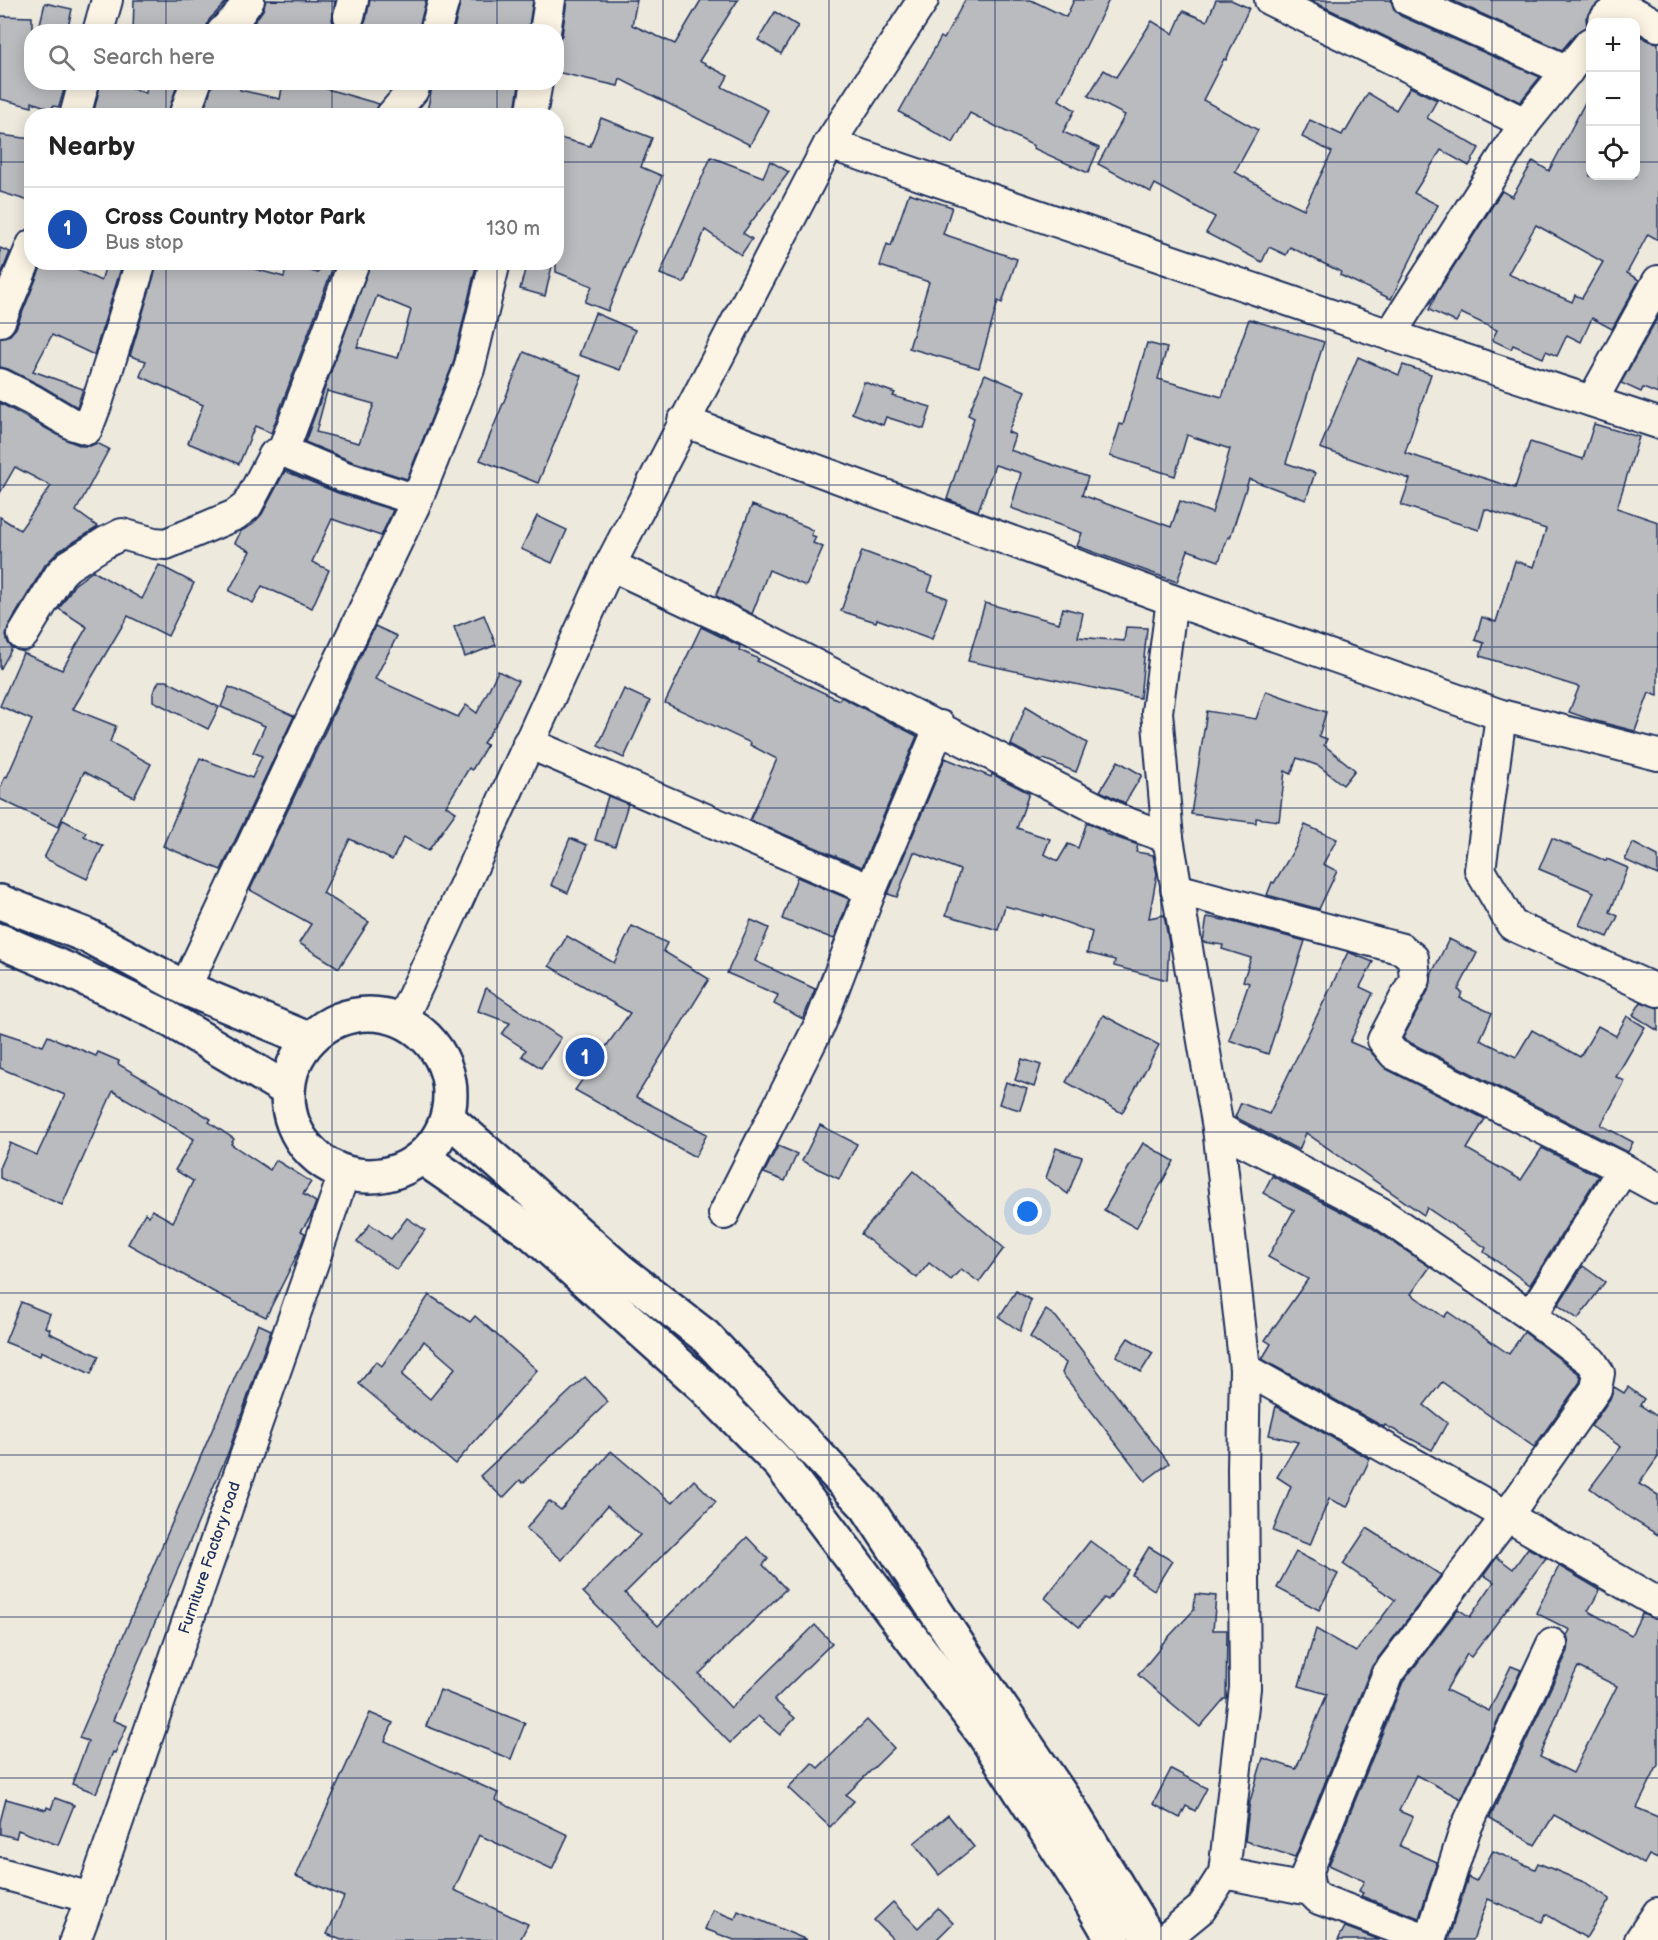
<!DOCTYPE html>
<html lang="en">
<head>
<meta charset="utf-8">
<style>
  body { margin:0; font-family:"Balsamiq Sans",sans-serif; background:#f2f2f2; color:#222 }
  .controls { position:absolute; right:18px; top:18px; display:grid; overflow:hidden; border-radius:12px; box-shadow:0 3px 15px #0003 }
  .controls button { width:54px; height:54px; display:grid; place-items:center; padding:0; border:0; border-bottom:2px solid #e0e0e0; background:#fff; color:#222; font:30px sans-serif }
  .you { position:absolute; left:1028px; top:1212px; width:21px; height:21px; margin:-15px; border:4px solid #fff; border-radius:50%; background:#1a73e8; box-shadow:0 0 0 9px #1a73e833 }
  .badge { display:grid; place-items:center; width:39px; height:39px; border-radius:50%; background:#1f6fb2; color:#fff; font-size:20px; font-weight:700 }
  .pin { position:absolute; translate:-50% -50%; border:3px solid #fff; box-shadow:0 2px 6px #0006 }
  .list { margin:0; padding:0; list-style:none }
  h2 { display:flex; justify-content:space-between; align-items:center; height:78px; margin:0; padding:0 24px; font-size:26px }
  h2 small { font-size:20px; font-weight:400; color:#767676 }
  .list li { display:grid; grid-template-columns:39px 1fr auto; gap:18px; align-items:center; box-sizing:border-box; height:84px; padding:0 24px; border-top:2px solid #e0e0e0 }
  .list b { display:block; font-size:22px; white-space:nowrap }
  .list p { margin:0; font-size:20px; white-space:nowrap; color:#767676 }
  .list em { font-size:20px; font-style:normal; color:#767676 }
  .icon { flex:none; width:33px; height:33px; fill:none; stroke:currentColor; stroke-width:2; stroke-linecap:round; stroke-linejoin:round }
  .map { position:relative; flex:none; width:1658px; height:1940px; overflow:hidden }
  .search { position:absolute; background:#fff; box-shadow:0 3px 15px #0003; left:24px; top:24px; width:540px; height:66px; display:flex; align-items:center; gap:15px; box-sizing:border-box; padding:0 21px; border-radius:24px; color:#767676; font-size:22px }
  .panel { position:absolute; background:#fff; box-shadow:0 3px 15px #0003; left:24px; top:108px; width:540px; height:162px; border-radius:24px }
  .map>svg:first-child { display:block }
  .building { fill:#babbbe; stroke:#1b2f5e; stroke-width:1.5; fill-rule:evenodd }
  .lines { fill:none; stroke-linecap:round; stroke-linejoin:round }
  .minor-casing { stroke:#1b2f5e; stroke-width:34 }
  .major-casing { stroke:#1b2f5e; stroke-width:38 }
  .minor { stroke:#fcf5e5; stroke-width:30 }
  .major { stroke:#fcf5e5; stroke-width:33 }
  .grid { fill:none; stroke:#1b2f5e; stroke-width:1.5; stroke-opacity:0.55 }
  .labels { text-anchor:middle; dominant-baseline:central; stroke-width:4.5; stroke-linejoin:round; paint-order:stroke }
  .street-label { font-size:16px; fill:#1b2f5e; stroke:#fcf5e5 }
</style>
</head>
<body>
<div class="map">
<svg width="1658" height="1940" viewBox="0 0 1658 1940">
  <rect width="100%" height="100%" fill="#eee9dd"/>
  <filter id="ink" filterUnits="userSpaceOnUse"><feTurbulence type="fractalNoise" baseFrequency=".0167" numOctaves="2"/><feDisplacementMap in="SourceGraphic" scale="12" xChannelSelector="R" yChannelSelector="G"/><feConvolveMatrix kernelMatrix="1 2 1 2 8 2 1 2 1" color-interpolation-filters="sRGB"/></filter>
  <g filter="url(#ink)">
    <g class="building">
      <polygon points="134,0 228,0 209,20 205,32 133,32"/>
      <polygon points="266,0 335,1 332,20 337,28 342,32 247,32 263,10"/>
      <polygon points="370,0 426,0 418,32 371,32 360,29 366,20"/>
      <polygon points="461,0 533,0 528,32 453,32"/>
      <polygon points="567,0 637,0 632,25 675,44 701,0 738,0 699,61 728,76 722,87 768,110 750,145 620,79 618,86 556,72 556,44 562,35"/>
      <polygon points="965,0 1031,0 1066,17 1074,0 1109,0 1059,100 1075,110 1063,132 1099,148 1088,173 1033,148 1034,146 970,113 953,143 899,112 941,37 944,39"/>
      <polygon points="1216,0 1231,0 1249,8 1226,60 1224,59 1203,100 1258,130 1235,172 1281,198 1304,209 1332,152 1302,137 1310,120 1342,135 1344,131 1346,131 1368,93 1396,110 1410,87 1437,100 1427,118 1479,148 1469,166 1441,150 1414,193 1438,205 1391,299 1340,275 1341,272 1290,247 1286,255 1269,247 1262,262 1206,233 1215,217 1155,184 1151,192 1098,164 1125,115 1088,96 1104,70 1116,77 1152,21 1173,34 1183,11 1207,21"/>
      <polygon points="1310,0 1391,0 1394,10 1401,16 1540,77 1520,102"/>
      <polygon points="1451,0 1601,0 1590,11 1586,18 1587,27 1577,32 1562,50"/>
      <polygon points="45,3 72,9 67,32 38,32"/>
      <polygon points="775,12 798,26 781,54 758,40"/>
      <polygon points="0,16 32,17 32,82 66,82 59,107 53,106 51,109 32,102 32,107 0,99"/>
      <path d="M1635,33L1649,41L1658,43V240L1648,234L1627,273L1639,280L1612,329L1592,318L1581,342L1567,335L1557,356L1546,351L1543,358L1513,345L1511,349L1492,340L1497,330L1461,313L1456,322L1429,310L1438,291L1502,191L1512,197L1533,161L1549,171L1590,93V176H1635ZM1536,225L1603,262L1582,298L1575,295L1572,302L1508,274Z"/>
      <polygon points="101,82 109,82 146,93 147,82 178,82 167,116 96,116 93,115"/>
      <polygon points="213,82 242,82 240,90 280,99 283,82 303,82 379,104 374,116 202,116"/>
      <polygon points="433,82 511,82 519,86 514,116 426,116"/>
      <polygon points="601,118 652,138 641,167 662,176 608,311 585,302 592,286 556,272 556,137 590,146"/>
      <polygon points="0,135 32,139 32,202 0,192"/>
      <polygon points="711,157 763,177 770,161 789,172 743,233 752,239 741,255 705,230 684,283 660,274"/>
      <polygon points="909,193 952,207 943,234 1017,259 1002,303 998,301 979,368 909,348 929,282 880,266 887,244 891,246"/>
      <polygon points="0,248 10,252 0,277"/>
      <polygon points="43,262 60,262 101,281 107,262 123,262 94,355 52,335 33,371 83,389 77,407 40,385 8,369 0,367 0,338 10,335 16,328"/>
      <polygon points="158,262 228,262 284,277 287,264 318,273 322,262 335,262 271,433 255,426 239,464 188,443 203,405 140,376 146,361 130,356"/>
      <path d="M371,262H477L453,364L407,479L351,461L305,442ZM377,296L411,310L398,358L357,347ZM327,391L374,404L359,443L316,432Z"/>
      <polygon points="527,262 553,262 545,296 520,289"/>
      <polygon points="595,313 635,330 620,370 579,355"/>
      <polygon points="1658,317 1658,394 1643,388 1641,392 1621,383"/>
      <polygon points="1249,319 1324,342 1286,463 1315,473 1306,500 1249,479 1230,538 1228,537 1219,561 1188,550 1177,582 1077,546 1082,533 1011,508 1021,473 995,465 978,511 947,499 974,418 968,415 985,374 1025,391 1008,432 1015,435 1010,450 1088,477 1082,495 1171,527 1180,501 1212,513 1230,449 1187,435 1175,476 1110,456 1120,424 1123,425 1147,343 1167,348 1158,379 1222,397"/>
      <polygon points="524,352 582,376 538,483 480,460"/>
      <polygon points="1358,357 1399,375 1403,365 1431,374 1405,453 1515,488 1530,442 1583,459 1594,424 1639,437 1617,508 1658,522 1658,696 1649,693 1635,731 1592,720 1569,712 1579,687 1480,656 1484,643 1475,640 1482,617 1496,622 1515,561 1534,567 1546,529 1485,509 1479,530 1401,505 1410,479 1320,448"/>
      <polygon points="864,382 895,393 893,396 931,407 924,429 886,417 883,425 852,413"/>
      <polygon points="0,403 69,441 82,446 90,446 97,443 109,449 76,511 98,527 59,551 45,565 8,627 6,635 8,643 12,648 0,670 0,517 20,530 51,486 15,467 0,493"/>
      <polygon points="285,471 338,493 393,510 381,536 332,519 312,562 329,570 312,608 262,586 253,603 229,591 250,551 235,543 241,531 252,525 262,514"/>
      <polygon points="752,505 807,527 813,531 811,535 816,537 813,543 823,547 806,586 769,570 752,614 716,596"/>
      <polygon points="537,516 567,530 552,563 521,549"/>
      <polygon points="862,551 933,577 928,591 947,598 932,639 877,619 876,622 841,611"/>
      <polygon points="159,565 194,583 168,636 128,616 73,709 116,726 110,742 151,764 134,797 84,772 58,827 0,799 0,789 5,776 7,777 32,720 0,706 23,653 62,670 87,627 59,609 74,585 93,571 142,599"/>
      <polygon points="985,603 1059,623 1063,608 1083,613 1078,637 1124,641 1126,627 1147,628 1140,698 968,661"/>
      <polygon points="484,615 496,645 465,657 454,627"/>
      <polygon points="375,626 397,636 375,679 458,717 466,705 477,713 498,671 518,681 498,721 483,743 487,745 472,770 469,768 446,806 456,812 428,851 404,837 392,860 350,839 323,893 369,922 339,968 299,943 311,924 250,890"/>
      <polygon points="701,627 740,646 739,650 759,659 757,661 839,700 841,697 917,736 862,867 750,820 777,759 750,745 751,743 665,703"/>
      <polygon points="159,681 167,681 219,707 208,729 153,701 153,693"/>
      <polygon points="229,687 294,716 221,870 163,846 200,758 252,778 262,756 253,752 265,726 221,707"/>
      <polygon points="624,689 650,701 624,758 598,746"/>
      <polygon points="1266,691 1326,712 1319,736 1327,739 1324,745 1355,770 1343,785 1319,766 1297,758 1291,774 1285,771 1279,821 1256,818 1256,823 1191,814 1207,711 1256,719"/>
      <polygon points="1026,706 1087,743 1076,772 1044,759 1041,761 1011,745"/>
      <polygon points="945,758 991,777 992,774 1029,793 1017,828 1050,839 1044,854 1058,861 1068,844 1078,848 1087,822 1106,832 1106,834 1138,845 1136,852 1153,855 1157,874 1149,918 1164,915 1169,943 1167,980 1114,966 1115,960 1087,953 1092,932 1043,914 1043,916 1005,906 998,930 946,915 960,870 914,852 897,897 888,894"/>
      <polygon points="1118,761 1142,775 1125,803 1100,791"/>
      <polygon points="608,796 628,804 615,846 595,840"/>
      <polygon points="63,820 86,832 84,836 103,846 87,879 44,858"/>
      <polygon points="1305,825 1337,839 1323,864 1337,871 1319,909 1267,895 1272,882 1274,883 1295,848"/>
      <polygon points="570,838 587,845 568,893 551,885"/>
      <polygon points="1552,838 1606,861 1607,859 1628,868 1610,912 1618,916 1608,937 1579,925 1594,892 1539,869"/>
      <polygon points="1633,843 1658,856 1658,875 1625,860"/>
      <polygon points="797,877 849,899 834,939 782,919"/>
      <polygon points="1207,917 1229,921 1305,941 1268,1054 1229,1040 1249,983 1243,981 1251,958 1222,949 1223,945 1203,942"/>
      <polygon points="751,920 769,928 755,961 815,989 803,1019 774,1004 778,995 727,973"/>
      <polygon points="632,926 667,943 663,951 709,979 636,1097 707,1134 695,1157 575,1090 630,1013 549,966 567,936 614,963"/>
      <polygon points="1449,939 1477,953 1458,990 1462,992 1460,998 1492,1013 1480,1040 1516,1057 1532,1030 1580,1057 1598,1026 1616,1036 1627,1016 1645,1027 1616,1077 1625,1081 1601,1125 1633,1142 1628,1152 1405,1040 1403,1038 1430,987 1432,973"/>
      <polygon points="1348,952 1373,962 1360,987 1373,993 1350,1042 1369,1050 1386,1069 1485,1119 1467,1149 1521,1180 1542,1148 1598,1176 1530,1285 1484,1252 1486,1248 1427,1208 1424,1215 1306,1133 1299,1150 1235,1117 1241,1103 1269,1114"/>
      <polygon points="486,988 561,1038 541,1068 522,1056 526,1050 502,1034 510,1023 478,1011"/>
      <polygon points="1641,1002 1658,1008 1658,1031 1633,1015"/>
      <polygon points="1103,1015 1159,1045 1122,1113 1066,1082"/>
      <polygon points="0,1032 43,1046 48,1036 96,1056 98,1052 119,1061 118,1064 211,1119 209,1122 234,1139 231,1144 270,1170 276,1160 311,1182 303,1194 316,1202 311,1216 301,1231 305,1233 298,1253 266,1317 214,1292 128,1244 145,1213 149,1216 152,1210 173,1222 193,1181 175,1170 194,1139 113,1091 62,1205 0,1178 0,1166 10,1143 37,1155 65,1095 0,1068"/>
      <polygon points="1022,1059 1041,1065 1034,1087 1015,1080"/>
      <polygon points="1006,1082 1027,1089 1020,1110 999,1104"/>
      <polygon points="820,1125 857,1144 839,1179 802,1161"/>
      <polygon points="1143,1143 1174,1161 1136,1228 1104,1210"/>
      <polygon points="778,1146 797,1154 785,1181 764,1173"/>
      <polygon points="1056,1148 1082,1157 1068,1194 1046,1178"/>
      <polygon points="914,1171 1004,1248 979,1282 961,1269 951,1280 929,1263 917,1278 861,1234"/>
      <polygon points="1272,1176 1369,1226 1430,1267 1411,1294 1444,1317 1448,1312 1509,1354 1524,1332 1578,1373 1581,1377 1580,1382 1534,1447 1442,1382 1424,1405 1447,1423 1432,1450 1385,1425 1384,1427 1262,1359 1271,1344 1265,1340 1308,1279 1268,1257 1294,1210 1263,1193"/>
      <polygon points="407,1218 425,1230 397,1270 357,1242 370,1224 391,1239"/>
      <polygon points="1583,1266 1605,1282 1578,1319 1558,1305"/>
      <polygon points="1016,1291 1031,1300 1020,1331 999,1317"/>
      <path d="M429,1295L470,1322L475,1316L537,1370L455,1464L359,1384L376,1361L382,1366ZM424,1341L455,1368L430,1399L402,1375Z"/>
      <polygon points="21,1302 50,1314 45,1327 50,1329 49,1333 99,1356 91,1374 41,1351 40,1356 5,1342"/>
      <polygon points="1046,1310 1056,1317 1169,1463 1145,1481 1062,1373 1066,1363 1030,1337"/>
      <polygon points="258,1324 271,1330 228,1453 113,1720 127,1726 115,1753 113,1752 96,1793 72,1784 88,1741 79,1738"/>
      <polygon points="1128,1338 1153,1353 1141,1372 1116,1356"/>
      <polygon points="585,1377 608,1402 523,1483 520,1480 503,1498 480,1476"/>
      <polygon points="1614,1387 1624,1393 1628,1387 1644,1399 1640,1405 1658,1417 1658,1457 1639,1484 1658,1495 1658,1535 1630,1518 1590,1488 1621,1447 1591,1426 1610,1399"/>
      <polygon points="1276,1406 1370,1459 1347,1507 1329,1499 1310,1545 1273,1531 1291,1486 1277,1477 1298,1442 1269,1435"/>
      <polygon points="611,1451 672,1503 694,1480 716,1502 625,1593 658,1626 747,1537 768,1559 763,1565 786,1589 699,1674 731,1708 815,1625 832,1643 774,1700 795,1718 780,1735 758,1716 730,1743 583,1592 640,1535 607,1506 562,1560 526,1529 549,1501 561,1510"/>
      <polygon points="1367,1528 1441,1575 1372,1666 1295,1857 1245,1841 1250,1801 1263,1758 1296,1769 1327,1694 1299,1686 1316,1629 1356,1652 1395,1600 1343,1564"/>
      <polygon points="1090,1541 1129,1570 1108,1600 1104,1598 1079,1627 1045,1598"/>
      <polygon points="1149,1547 1172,1561 1154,1590 1132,1575"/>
      <polygon points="1528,1548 1546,1558 1471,1657 1467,1654 1446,1690 1489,1711 1511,1666 1521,1670 1461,1799 1416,1775 1399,1811 1413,1817 1400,1846 1437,1862 1419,1918 1361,1896 1363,1893 1359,1891 1364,1881 1329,1865 1403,1682 1458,1609 1470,1617 1494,1582 1484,1575 1497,1557 1513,1569"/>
      <polygon points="1296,1552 1338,1574 1319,1610 1277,1588"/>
      <path d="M1559,1566L1600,1590L1588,1611L1631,1635L1642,1614L1658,1620V1765L1637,1808L1658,1817V1859L1649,1855L1644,1864L1554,1815L1535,1845L1490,1818L1568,1651L1569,1643L1567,1635L1570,1630L1536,1613ZM1578,1667L1617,1686L1573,1773L1540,1757L1567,1689Z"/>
      <polygon points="1195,1594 1216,1596 1213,1630 1227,1630 1226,1699 1224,1699 1200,1727 1138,1675 1161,1647 1160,1646 1194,1610"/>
      <polygon points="440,1690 525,1723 511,1759 426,1726"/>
      <polygon points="370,1713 393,1723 385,1741 498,1793 495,1800 568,1835 552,1869 479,1835 454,1890 528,1924 520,1940 341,1940 327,1934 344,1897 296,1876"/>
      <polygon points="867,1720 894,1748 846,1795 854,1801 830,1827 788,1788 812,1763 818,1768"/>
      <polygon points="1171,1769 1207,1788 1195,1811 1186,1806 1180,1818 1153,1804"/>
      <polygon points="55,1798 74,1805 58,1845 18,1830 16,1838 0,1834 0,1822 6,1799 46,1810 47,1807 51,1809"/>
      <polygon points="948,1815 974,1847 939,1875 914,1843"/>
      <polygon points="1493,1851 1535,1869 1538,1863 1586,1883 1610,1899 1586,1938 1546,1914 1542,1922 1488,1899 1473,1940 1448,1940 1468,1877 1476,1881"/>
      <polygon points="893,1902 918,1928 938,1908 953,1923 936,1940 894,1940 874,1920"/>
      <polygon points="713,1910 735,1919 738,1911 807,1940 734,1940 705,1929"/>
      <polygon points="1345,1927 1380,1940 1338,1940"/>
    </g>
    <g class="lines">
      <g class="minor-casing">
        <g id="minor">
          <polyline points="1270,0 1525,123"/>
          <polyline points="1408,0 1568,71"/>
          <polyline points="349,16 353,0"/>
          <path d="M1603,22C1617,0 1640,15 1658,26"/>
          <polyline points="98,32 107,0"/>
          <polyline points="222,32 236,18 249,0"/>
          <polyline points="435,32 444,0"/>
          <polyline points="545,32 550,0"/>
          <polyline points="75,116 84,82"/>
          <polyline points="184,116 196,82"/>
          <polyline points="391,116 413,90 416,82"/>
          <polyline points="531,116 537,82"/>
          <polyline points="829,144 1390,335 1658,423"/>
          <polyline points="0,321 32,245"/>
          <polyline points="1390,335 1525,123 1590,43"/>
          <polyline points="0,384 32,400 74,425 87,429 98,400 141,262"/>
          <polyline points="1592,401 1658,281"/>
          <polyline points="683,421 1172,600 1501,715 1658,755"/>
          <polyline points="283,451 345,477 417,500"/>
          <polyline points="610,565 721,617 1122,821 1168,838"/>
          <polyline points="23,635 60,574 68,566 106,542 122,534 154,543 166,544 235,515 247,506 274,455 283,451 354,262"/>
          <polyline points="1501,715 1480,870 1512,925 1658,991"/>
          <polyline points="528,743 871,890"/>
          <polyline points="1176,889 1402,949 1413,958 1415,979 1383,1040 1394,1054 1623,1169 1658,1188"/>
          <polyline points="185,988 308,726 417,500 469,369 495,262"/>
          <polyline points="402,1019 445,928 610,565 829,144 923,0"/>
          <polyline points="1218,1128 1378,1211 1531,1316 1591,1361 1599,1373 1596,1389 1507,1516 1388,1673 1307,1873 1310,1890"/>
          <polyline points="724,1214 821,1022 871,890 940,726"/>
          <polyline points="1531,1316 1623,1169"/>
          <polyline points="1245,1369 1507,1516 1658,1603"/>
          <polyline points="0,1873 91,1898"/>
          <polyline points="1224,1873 1310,1890 1319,1899 1429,1940"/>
          <polyline points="75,1940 91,1898 344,1174"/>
          <polyline points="1163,1940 1201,1909 1224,1873 1245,1688 1243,1469 1245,1369 1218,1128 1168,838 1157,712 1172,600"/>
          <polyline points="1430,1940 1465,1830 1552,1644"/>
          <polyline points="1640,1940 1658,1913"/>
        </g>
      </g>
      <g class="major-casing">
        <g id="major">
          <polyline points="0,902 88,936 185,988 308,1039"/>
          <polyline points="0,941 70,971 162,1015 286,1089"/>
          <circle cx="369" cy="1095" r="81"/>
          <polyline points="448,1118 621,1271 705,1336 867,1507 960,1648 1069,1807 1150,1940"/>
          <polyline points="423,1158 532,1233 702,1385 781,1465 983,1733 1083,1888 1113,1940"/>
        </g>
      </g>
      <use href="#minor" class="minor"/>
      <use href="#major" class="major"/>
    </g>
  </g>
  <path class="grid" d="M166,0V32M332,0V32M497,0V32M663,0V1940M829,0V1940M995,0V1940M1161,0V1940M1326,0V1940M1492,0V1940M166,82V116M332,82V116M497,82V116M0,162H32M556,162H1590M1636,162H1658M166,262V1940M332,262V1940M497,262V1940M0,323H1658M0,485H1658M0,647H1658M0,808H1658M0,970H1658M0,1132H1658M0,1293H1658M0,1455H1658M0,1617H1658M0,1778H1658"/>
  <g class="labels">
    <g class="street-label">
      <text transform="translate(210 1558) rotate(-71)">Furniture Factory road</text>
    </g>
  </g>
</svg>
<div class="controls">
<button>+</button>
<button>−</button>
<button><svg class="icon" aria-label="locate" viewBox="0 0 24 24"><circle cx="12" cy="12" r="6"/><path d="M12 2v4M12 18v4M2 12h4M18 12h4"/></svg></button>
</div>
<div class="you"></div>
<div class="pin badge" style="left:585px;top:1057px;background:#1a4fb4">1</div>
<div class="search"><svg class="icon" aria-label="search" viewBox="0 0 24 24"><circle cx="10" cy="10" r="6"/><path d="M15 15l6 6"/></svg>Search here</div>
<section class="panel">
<h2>Nearby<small></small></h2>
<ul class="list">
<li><span class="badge" style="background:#1a4fb4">1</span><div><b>Cross Country Motor Park</b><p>Bus stop</p></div><em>130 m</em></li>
</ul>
</section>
</div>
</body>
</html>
